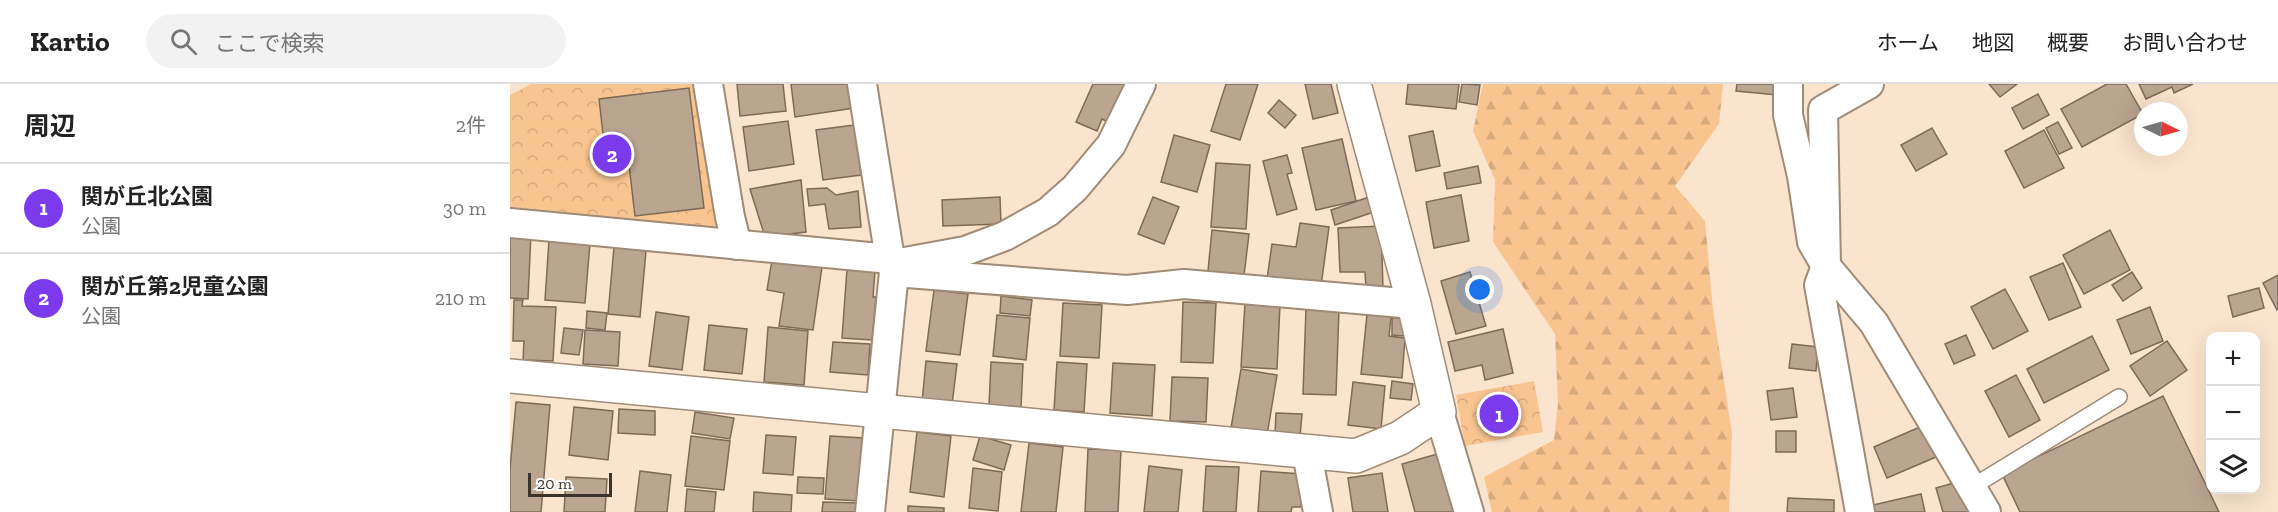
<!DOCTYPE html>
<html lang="ja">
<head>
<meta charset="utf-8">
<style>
  body { margin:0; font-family:"Zilla Slab","Noto Sans JP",serif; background:#f2f2f2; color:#222 }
  .controls { position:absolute; right:18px; bottom:18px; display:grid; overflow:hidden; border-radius:12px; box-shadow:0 6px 24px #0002 }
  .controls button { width:54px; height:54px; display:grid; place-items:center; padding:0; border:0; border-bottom:2px solid #e0e0e0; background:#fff; color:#222; font:30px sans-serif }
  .compass { position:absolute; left:1624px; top:18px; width:54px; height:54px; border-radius:50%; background:#fff; box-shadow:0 6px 24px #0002; rotate:95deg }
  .scale { position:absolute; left:18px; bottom:15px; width:84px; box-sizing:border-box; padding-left:6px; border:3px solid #3b322a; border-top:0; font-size:16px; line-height:21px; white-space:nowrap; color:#3b322a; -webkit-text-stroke:4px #fff; paint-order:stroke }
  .you { position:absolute; left:970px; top:206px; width:21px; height:21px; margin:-15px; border:4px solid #fff; border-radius:50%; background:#1a73e8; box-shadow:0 0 0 9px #1a73e833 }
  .badge { display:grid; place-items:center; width:39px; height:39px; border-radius:50%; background:#7c3aed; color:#fff; font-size:20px; font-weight:700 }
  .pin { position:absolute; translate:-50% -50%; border:3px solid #fff; box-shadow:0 2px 6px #0006 }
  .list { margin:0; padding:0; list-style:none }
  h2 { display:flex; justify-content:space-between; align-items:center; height:78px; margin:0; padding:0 24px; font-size:26px }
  h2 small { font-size:20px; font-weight:400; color:#767676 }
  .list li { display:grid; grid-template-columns:39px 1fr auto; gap:18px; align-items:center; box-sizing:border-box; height:90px; padding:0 24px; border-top:2px solid #e0e0e0 }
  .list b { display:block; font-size:22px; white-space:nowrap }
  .list p { margin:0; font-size:20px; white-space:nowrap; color:#767676 }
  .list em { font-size:20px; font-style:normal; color:#767676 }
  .icon { flex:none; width:33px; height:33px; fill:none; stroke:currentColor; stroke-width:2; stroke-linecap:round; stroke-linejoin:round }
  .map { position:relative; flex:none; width:1768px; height:428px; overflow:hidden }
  header { display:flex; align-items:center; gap:36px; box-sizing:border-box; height:84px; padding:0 30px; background:#fff; border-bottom:2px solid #e0e0e0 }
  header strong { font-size:28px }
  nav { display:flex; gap:33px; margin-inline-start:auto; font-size:21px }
  .search { width:420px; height:54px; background:#f2f2f2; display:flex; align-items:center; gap:15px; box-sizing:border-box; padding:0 21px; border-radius:33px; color:#767676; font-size:22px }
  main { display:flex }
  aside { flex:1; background:#fff }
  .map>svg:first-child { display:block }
  .forest { fill:url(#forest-firs) }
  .park { fill:url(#park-crowns) }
  .building { fill:#baa590; stroke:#7e6b57; stroke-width:1.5 }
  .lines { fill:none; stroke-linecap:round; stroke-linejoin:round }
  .service-casing { stroke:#9f8b76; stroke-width:18 }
  .minor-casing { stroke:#9f8b76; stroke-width:32 }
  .tertiary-casing { stroke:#9f8b76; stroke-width:36 }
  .service { stroke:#fff; stroke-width:15 }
  .minor { stroke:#fff; stroke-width:28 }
  .tertiary { stroke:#fff; stroke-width:33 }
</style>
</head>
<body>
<header>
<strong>Kartio</strong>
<div class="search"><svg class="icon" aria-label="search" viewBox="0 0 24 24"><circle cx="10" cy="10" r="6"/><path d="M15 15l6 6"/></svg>ここで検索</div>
<nav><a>ホーム</a><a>地図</a><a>概要</a><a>お問い合わせ</a></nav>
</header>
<main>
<aside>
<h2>周辺<small>2件</small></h2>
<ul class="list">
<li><span class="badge">1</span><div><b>関が丘北公園</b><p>公園</p></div><em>30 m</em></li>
<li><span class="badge">2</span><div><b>関が丘第2児童公園</b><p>公園</p></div><em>210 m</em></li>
</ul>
</aside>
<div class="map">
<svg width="1768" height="428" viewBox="0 0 1768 428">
  <defs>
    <pattern id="forest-firs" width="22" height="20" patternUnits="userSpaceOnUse" patternTransform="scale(1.5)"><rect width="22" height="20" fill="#f8c591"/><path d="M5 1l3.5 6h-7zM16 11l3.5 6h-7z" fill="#d6aa7d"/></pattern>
    <pattern id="park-crowns" width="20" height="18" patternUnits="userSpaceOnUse" patternTransform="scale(1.5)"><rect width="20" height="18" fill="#f8c591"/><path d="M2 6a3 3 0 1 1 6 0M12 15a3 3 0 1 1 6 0" fill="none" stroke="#d6aa7d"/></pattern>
  </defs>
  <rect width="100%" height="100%" fill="#fae4cd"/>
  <polygon class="forest" points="973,0 1213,0 1209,40 1165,102 1195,137 1203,226 1222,349 1219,428 982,428 974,393 1044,356 1048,320 1045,250 983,158 985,96 963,47"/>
  <g class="park">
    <polygon points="21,0 193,0 214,134 200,150 0,129 0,11"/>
    <polygon points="1024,297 1033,348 955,362 946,311"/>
  </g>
  <g class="building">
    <polygon points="227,0 273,0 276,27 230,32"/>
    <polygon points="281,0 340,0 344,24 285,33"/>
    <polygon points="583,0 623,0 604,41 592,35 587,47 566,38"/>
    <polygon points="716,0 748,0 730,56 701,47"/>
    <polygon points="795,0 821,0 828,29 803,35"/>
    <polygon points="898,0 949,0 946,25 896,20"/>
    <polygon points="952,0 970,1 967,21 949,18"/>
    <polygon points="1227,0 1268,0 1267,11 1226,7"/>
    <polygon points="1479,0 1507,0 1490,13"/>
    <polygon points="1597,0 1616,0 1633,30 1572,63 1551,25"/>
    <polygon points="1629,0 1683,0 1664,9 1662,3 1636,15"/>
    <polygon points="179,4 194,124 125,132 117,64 95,67 89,15"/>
    <polygon points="1528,10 1539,31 1513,45 1502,24"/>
    <polygon points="769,16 786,31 775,44 758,29"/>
    <polygon points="278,37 284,80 239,87 233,43"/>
    <polygon points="1548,38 1562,64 1549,70 1536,44"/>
    <polygon points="344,41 351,91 313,96 306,46"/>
    <polygon points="1422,44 1437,70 1406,87 1391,61"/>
    <polygon points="1534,46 1554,84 1514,104 1495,67"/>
    <polygon points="923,47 930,82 906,87 899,52"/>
    <polygon points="664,51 700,61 687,108 651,98"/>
    <polygon points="832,55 846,117 806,126 792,64"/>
    <polygon points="777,71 782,89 777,90 787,125 767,131 753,77"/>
    <polygon points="706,79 740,81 736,145 701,143"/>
    <polygon points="968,82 971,99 937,105 934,89"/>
    <polygon points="291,96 296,148 255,153 240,105"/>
    <polygon points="317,104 326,111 348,107 351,143 319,145 315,120 299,122 297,105"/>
    <polygon points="951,111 959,157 924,164 916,118"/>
    <polygon points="862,112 867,127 825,141 821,126"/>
    <polygon points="490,113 491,140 433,142 432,116"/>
    <polygon points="643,113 669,123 654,160 628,150"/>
    <polygon points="790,139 819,143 811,202 757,195 762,160 786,163"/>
    <polygon points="871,142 873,204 856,205 855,188 830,188 828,144"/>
    <polygon points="702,146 739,150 733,200 697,197"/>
    <polygon points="1600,146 1620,186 1574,210 1553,171"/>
    <polygon points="0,148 21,149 18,215 0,214"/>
    <polygon points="39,156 80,159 75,219 35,216"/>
    <polygon points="104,163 136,167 130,233 98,230"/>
    <polygon points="262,176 312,183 303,246 269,242 274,209 257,206"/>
    <polygon points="1553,179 1571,223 1539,236 1520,193"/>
    <polygon points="337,185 365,187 363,213 366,213 362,256 332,254"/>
    <polygon points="960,188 976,242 946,250 931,197"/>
    <polygon points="1622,188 1632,204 1613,217 1602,201"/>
    <polygon points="1768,191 1768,225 1767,226 1753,199"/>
    <polygon points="1749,204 1754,224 1723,233 1718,212"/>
    <polygon points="1495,205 1518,247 1483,265 1461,223"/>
    <polygon points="424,206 458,210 450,271 416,267"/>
    <polygon points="491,212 522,216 520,232 490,229"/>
    <polygon points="4,216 13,216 12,222 46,223 43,277 13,276 14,257 3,257"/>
    <polygon points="673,218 706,219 703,279 671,278"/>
    <polygon points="553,219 592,221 589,274 550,272"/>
    <polygon points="735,219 770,221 767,285 731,283"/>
    <polygon points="1640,223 1653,257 1621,270 1607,236"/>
    <polygon points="796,224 829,225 826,311 793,310"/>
    <polygon points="77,227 97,229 95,246 76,244"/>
    <polygon points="146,228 179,233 172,286 139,282"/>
    <polygon points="857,230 881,233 879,252 895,254 892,294 851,290"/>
    <polygon points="487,231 520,234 516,276 483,272"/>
    <polygon points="882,234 894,234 894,252 882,251"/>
    <polygon points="199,241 237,245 232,290 194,286"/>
    <polygon points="258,243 298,247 294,301 254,298"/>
    <polygon points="54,244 73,246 69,271 51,269"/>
    <polygon points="993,245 1003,289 975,296 972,281 945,287 938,258"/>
    <polygon points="75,246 110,248 108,282 73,280"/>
    <polygon points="1456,251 1465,271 1444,280 1435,260"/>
    <polygon points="1582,252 1599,286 1534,319 1517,285"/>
    <polygon points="1657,257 1677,286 1640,312 1620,282"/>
    <polygon points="323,258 360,260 358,291 320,288"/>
    <polygon points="1282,260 1308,263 1306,287 1279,284"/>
    <polygon points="416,277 447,280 442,321 412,318"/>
    <polygon points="481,278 513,280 511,323 479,321"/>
    <polygon points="547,278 577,280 574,328 544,326"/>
    <polygon points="603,279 645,281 642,332 600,329"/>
    <polygon points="731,285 767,291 756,357 720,350"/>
    <polygon points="1506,291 1530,336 1499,353 1475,307"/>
    <polygon points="662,293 698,294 696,338 660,337"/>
    <polygon points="882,297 903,300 901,316 880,314"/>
    <polygon points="843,298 875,302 871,345 838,341"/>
    <polygon points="1283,304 1287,333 1261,336 1257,307"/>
    <polygon points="1653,312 1709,428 1510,428 1492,390"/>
    <polygon points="6,318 40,321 31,428 0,428 0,385"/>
    <polygon points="64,323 103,327 98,376 59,371"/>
    <polygon points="109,325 145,327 145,351 108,349"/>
    <polygon points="185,328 224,334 220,355 182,349"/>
    <polygon points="766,329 792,330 790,353 765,351"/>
    <polygon points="1419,339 1433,370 1377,394 1364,363"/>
    <rect x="1266" y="347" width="20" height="21"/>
    <polygon points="407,348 441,352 434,413 400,408"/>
    <polygon points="256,351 286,353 283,391 253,389"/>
    <polygon points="181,352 220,357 214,406 175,402"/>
    <polygon points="320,352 354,354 350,417 315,415"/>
    <polygon points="470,352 501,361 494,386 463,376"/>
    <polygon points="519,359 553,363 546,428 511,428"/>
    <polygon points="578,365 611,366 608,428 575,428"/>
    <polygon points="931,369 947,428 905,428 892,380"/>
    <polygon points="639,382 672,386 668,428 634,428"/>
    <polygon points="696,382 729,383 726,428 693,428"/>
    <polygon points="463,384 492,388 488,427 459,424"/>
    <polygon points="130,387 161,391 157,428 125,428"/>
    <polygon points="751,387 793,390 791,423 782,423 781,428 748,428"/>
    <polygon points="872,389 878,428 843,428 838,394"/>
    <polygon points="56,393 97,395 95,428 54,428"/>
    <polygon points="288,393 314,394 313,410 287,409"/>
    <polygon points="1451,397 1460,428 1433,428 1426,404"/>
    <polygon points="177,405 206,408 204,428 175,428"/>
    <polygon points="244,408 282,411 281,428 243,428"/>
    <polygon points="1411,410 1415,428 1365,428 1363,421"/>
    <polygon points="1278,414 1324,416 1324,428 1277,428"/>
    <polygon points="313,418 350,419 349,428 312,428"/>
    <polygon points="398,422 434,424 434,428 398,428"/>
  </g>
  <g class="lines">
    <g class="service-casing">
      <polyline id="service" points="1462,403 1609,313"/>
    </g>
    <g class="minor-casing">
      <g id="minor">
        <polyline points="198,0 220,133 227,161"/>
        <polyline points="352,0 380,175"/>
        <polyline points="1278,0 1278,31 1292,92 1302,158 1316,182 1364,239 1476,428"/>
        <polyline points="0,139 380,175 384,188 617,206 674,200 904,220"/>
        <polyline points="395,178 455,167 495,152 538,128 565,104 601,61 631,0"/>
        <polyline points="929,328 959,428"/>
        <polyline points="797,369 808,428"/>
        <polyline points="360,428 384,188"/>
        <polyline points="1350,428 1309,201 1316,182 1313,26 1359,0"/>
      </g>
    </g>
    <g class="tertiary-casing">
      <polyline id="tertiary" points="0,292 846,372 890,354 929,328 904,220 844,0"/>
    </g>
    <use href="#service" class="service"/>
    <use href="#minor" class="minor"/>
    <use href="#tertiary" class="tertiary"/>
  </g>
</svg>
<div class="controls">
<button>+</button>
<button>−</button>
<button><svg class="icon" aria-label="layers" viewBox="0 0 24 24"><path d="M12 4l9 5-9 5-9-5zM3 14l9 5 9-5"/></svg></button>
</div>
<svg class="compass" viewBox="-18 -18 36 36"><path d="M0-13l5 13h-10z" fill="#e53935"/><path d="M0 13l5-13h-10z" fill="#767676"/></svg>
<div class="scale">20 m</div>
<div class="you"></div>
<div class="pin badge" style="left:989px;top:330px">1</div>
<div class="pin badge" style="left:102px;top:70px">2</div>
</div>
</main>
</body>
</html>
